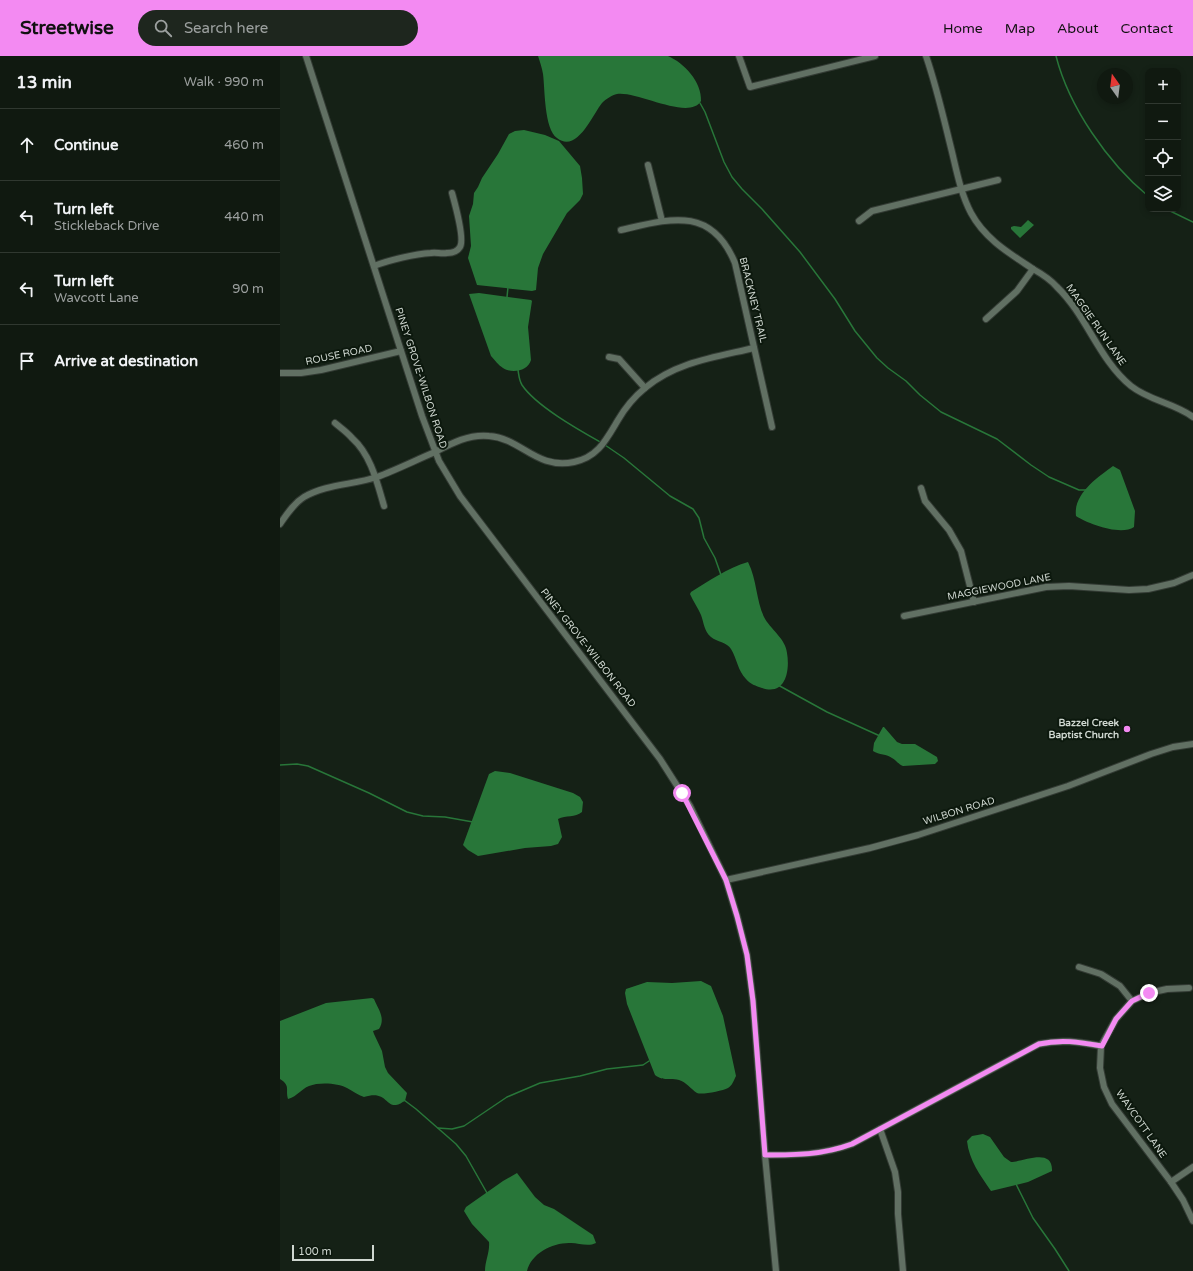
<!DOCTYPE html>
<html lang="en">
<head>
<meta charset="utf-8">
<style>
  body { margin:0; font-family:"Varela Round",sans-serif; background:#1e261e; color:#f1f3f6 }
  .controls { position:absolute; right:12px; top:12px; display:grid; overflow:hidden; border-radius:8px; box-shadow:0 2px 6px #0003 }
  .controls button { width:36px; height:36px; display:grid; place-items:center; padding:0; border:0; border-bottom:1px solid #303830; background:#101910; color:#f1f3f6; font:20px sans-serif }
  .compass { position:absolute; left:817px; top:12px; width:36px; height:36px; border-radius:50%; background:#101910; box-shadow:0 2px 6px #0003; rotate:346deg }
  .scale { position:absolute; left:12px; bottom:10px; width:82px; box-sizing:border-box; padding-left:4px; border:2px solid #cfd7d0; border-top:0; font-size:11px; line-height:14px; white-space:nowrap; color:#cfd7d0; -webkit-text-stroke:3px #0c180d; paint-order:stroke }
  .stop { position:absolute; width:12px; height:12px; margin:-9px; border:3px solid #f38af2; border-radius:50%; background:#fff }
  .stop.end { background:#f38af2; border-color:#fff; box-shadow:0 1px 4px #0008 }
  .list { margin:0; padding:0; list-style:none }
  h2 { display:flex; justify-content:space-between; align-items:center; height:52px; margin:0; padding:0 16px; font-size:17px }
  h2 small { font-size:13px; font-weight:400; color:#9ca09f }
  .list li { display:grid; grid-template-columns:26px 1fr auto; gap:12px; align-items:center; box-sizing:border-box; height:72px; padding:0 16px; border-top:1px solid #303830 }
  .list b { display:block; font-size:15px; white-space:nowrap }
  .list p { margin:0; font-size:13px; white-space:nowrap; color:#9ca09f }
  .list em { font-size:13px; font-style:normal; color:#9ca09f }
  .icon { flex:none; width:22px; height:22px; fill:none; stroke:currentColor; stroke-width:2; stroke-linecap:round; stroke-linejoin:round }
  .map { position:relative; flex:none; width:913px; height:1215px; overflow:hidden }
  header { display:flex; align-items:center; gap:24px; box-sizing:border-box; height:56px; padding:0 20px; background:#f38af2; color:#111 }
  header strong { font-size:19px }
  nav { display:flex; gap:22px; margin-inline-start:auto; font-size:14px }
  .search { width:280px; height:36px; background:#1e261e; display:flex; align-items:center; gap:10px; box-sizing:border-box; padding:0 14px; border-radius:22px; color:#9ca09f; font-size:15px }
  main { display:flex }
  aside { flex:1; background:#101910 }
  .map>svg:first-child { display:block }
  .water { fill:#287639 }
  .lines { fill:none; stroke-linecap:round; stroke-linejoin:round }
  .stream { stroke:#287639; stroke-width:1.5 }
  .minor-casing { stroke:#333b34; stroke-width:8 }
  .minor { stroke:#617063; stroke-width:6 }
  .route { stroke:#f38af2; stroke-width:5 }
  .poi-dot { fill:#f38af2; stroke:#0c180d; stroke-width:1.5 }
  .labels { text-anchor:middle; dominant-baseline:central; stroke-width:4; stroke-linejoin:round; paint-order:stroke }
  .street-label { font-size:10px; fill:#cfd7d0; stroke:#0c180d }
  .poi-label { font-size:10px; font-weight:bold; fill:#cfd7d0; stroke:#0c180d; text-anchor:end }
</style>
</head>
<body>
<header>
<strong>Streetwise</strong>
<div class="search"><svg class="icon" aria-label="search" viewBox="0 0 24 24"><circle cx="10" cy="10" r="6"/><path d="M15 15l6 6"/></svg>Search here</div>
<nav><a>Home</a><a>Map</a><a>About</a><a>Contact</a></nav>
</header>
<main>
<aside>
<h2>13 min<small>Walk · 990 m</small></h2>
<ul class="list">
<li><svg class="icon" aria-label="ahead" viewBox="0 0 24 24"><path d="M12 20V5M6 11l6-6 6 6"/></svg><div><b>Continue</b></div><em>460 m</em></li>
<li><svg class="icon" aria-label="left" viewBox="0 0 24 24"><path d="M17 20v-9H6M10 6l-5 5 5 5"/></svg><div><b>Turn left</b><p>Stickleback Drive</p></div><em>440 m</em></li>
<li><svg class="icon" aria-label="left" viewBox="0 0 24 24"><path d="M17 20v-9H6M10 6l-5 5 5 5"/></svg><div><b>Turn left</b><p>Wavcott Lane</p></div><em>90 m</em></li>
<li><svg class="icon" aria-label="arrive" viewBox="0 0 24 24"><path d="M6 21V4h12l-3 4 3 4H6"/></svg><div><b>Arrive at destination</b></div></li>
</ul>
</aside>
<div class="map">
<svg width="913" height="1215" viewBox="0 0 913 1215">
  <rect width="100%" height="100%" fill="#152116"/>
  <g class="water">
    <path d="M258,0H388C404,7 422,26 421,45C409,65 358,35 337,38C332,39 326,43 322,47C313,58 297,98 277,82C264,73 265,33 263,18C262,12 260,6 258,0Z"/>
    <polygon points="244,74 265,79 279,85 300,110 302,122 303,138 300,144 287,157 263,198 258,212 256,234 252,235 197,229 188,202 191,190 189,160 193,148 194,137 198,131 202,122 218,98 229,78 235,75"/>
    <polygon points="748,164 754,169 740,182 731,173 731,171 734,170 741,171"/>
    <path d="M199,237L251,244L252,245L248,271L251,304C248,315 232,318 223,312C218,309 215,304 211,300L189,238Z"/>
    <path d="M833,410L840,414L855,455L854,471C841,480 808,468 796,460C793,438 818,421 833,410Z"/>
    <path d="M468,506C477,524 476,544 484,561C490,573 506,583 507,597C510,614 506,640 482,632C476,630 470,628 466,623C458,615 457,603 451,593C447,586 437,586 431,581C424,575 424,567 421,559C418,552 413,545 410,538L411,536C429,525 447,512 468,506Z"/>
    <path d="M603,671H604L617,686L622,688H635L657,701L658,705L655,708L623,710C618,708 616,704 612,702C607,698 599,699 593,695L594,687Z"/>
    <path d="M215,715L230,717L293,737L300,741L303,746L302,756C295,762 286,759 278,763L282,781L278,788L271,790L245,792L198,800L188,794L183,789L209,718Z"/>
    <path d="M421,925L431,930L443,960L456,1020C454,1024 452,1030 448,1032C442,1035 422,1039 417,1037C411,1033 406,1026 399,1024C389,1021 384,1026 375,1019L347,948L345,937L346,933L367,926L392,927Z"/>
    <path d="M92,942L94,943C98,953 106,962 99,973L93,975L94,978L102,995L105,1011L108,1017L127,1037L125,1045C122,1046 119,1049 116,1049C105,1050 106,1034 84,1041C78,1039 73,1035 67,1032C58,1027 39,1026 29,1030C21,1033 18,1040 8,1043C5,1033 11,1030 0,1023V965L46,947Z"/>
    <path d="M703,1078L710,1081L724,1101L731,1106C743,1106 773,1091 772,1115L748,1126L711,1135C700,1119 689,1104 687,1085L692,1080Z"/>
    <path d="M237,1117L255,1141L264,1149L274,1153L313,1179L316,1187C308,1191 299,1187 291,1187C274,1186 251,1197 247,1215H205C205,1205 210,1196 209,1186L192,1168L184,1155L186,1151L223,1125Z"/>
  </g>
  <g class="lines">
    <g class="stream">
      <path d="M776,0C789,51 828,107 868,140"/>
      <polyline points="420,47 425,56 444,106 452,121 462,133 482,153 520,196 555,243 575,275 597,302 608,312 626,325 640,339 661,356 717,383 751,409 769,421 799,434 806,434"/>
      <polyline points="886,153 913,166"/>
      <polyline points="227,241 228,231"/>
      <path d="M238,314C239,320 239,324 242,329C256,350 299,374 322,387"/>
      <polyline points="325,389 344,402 390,440 413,453 419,462 424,482 435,502 441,519"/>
      <polyline points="498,629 547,656 600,680"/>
      <polyline points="0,709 17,708 28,710 89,737 127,756 143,760 165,761 193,766"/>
      <polyline points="124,1044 136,1053 176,1088 186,1100 207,1137"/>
      <polyline points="158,1072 172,1073 184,1070 227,1041 260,1027 300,1020 327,1013 363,1009 369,1005"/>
      <polyline points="736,1128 753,1162 775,1193 789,1215"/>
    </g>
    <g class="minor-casing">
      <g id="minor">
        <polyline points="26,0 142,360 159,405 180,440 380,703 410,750 446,824 457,860 467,899 473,945 485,1099 496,1215"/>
        <polyline points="459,0 470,31 595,0"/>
        <path d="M646,0C657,32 664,64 672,96C677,117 681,138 691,157C705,183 729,197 753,213C762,218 770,223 777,231C807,260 819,304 851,330C870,345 894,347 913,361"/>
        <polyline points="368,109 382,165"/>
        <polyline points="579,165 592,155 718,124"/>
        <path d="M341,174C389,163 431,149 455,207L492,371"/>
        <path d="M94,210C109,204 135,198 151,197C156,196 161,198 167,197C171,197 177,196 180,191C185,183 175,148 172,137"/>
        <polyline points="706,263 737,235 753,213"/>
        <polyline points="329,301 339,303 365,332"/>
        <polyline points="0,317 21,317 41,314 121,295"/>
        <path d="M55,367C61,372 67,376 72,382C91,399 97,426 104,450"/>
        <polyline points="641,432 645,445 669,474 681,495 694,546"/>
        <path d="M0,468C7,458 14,447 24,441C46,428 73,429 97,421C116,414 136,404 155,396C172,387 189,378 209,380C241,382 256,414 294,406C318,401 326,384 338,364C345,352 354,341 365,332C396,306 436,301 474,292"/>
        <polyline points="624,560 766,531 789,530 849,534 868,533 894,527 913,519"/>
        <polyline points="446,824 590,792 638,779 788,730 871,698 893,691 913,688"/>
        <polyline points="799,911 821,918 840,930 852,945"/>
        <polyline points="909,932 887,933 869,937 852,945 836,963 821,990 820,1012 824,1031 832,1048 891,1126 903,1144 913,1165"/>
        <polyline points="600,1073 615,1116 618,1136 618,1158 623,1215"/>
        <path d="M485,1099C516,1099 542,1099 572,1088L759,988C782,983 798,986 821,990"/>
        <polyline points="891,1126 913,1111"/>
      </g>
    </g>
    <use href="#minor" class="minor"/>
  </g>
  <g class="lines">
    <path class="route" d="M402,737L446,824L457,860L467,899L473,945L485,1099C516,1099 542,1099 572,1088L759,988C781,983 799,986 822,990L836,963L852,945L869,937"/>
  </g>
  <circle class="poi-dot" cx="847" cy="673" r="4"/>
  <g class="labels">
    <g class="street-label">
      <text transform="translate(473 244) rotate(76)">BRACKNEY TRAIL</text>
      <text transform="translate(816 269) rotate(55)">MAGGIE RUN LANE</text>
      <text transform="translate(59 299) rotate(-12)">ROUSE ROAD</text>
      <text transform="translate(141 322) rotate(72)">PINEY GROVE-WILBON ROAD</text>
      <text transform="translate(719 531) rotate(-11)">MAGGIEWOOD LANE</text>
      <text transform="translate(308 592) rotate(52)">PINEY GROVE-WILBON ROAD</text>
      <text transform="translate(679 755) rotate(-17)">WILBON ROAD</text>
      <text transform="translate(861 1068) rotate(55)">WAVCOTT LANE</text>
    </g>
    <g class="poi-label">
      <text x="839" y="667">Bazzel Creek<tspan x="839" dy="12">Baptist Church</tspan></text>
    </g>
  </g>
</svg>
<div class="controls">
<button>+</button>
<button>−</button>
<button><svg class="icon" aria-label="locate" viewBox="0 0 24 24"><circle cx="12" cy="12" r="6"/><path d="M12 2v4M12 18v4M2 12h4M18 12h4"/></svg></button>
<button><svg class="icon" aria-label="layers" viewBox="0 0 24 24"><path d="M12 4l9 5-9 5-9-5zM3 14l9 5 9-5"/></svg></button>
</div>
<svg class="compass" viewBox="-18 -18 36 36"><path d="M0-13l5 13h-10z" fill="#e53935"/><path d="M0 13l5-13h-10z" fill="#9ca09f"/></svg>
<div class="scale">100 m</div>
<div class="stop" style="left:402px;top:737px"></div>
<div class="stop end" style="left:869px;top:937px"></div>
</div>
</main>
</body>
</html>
